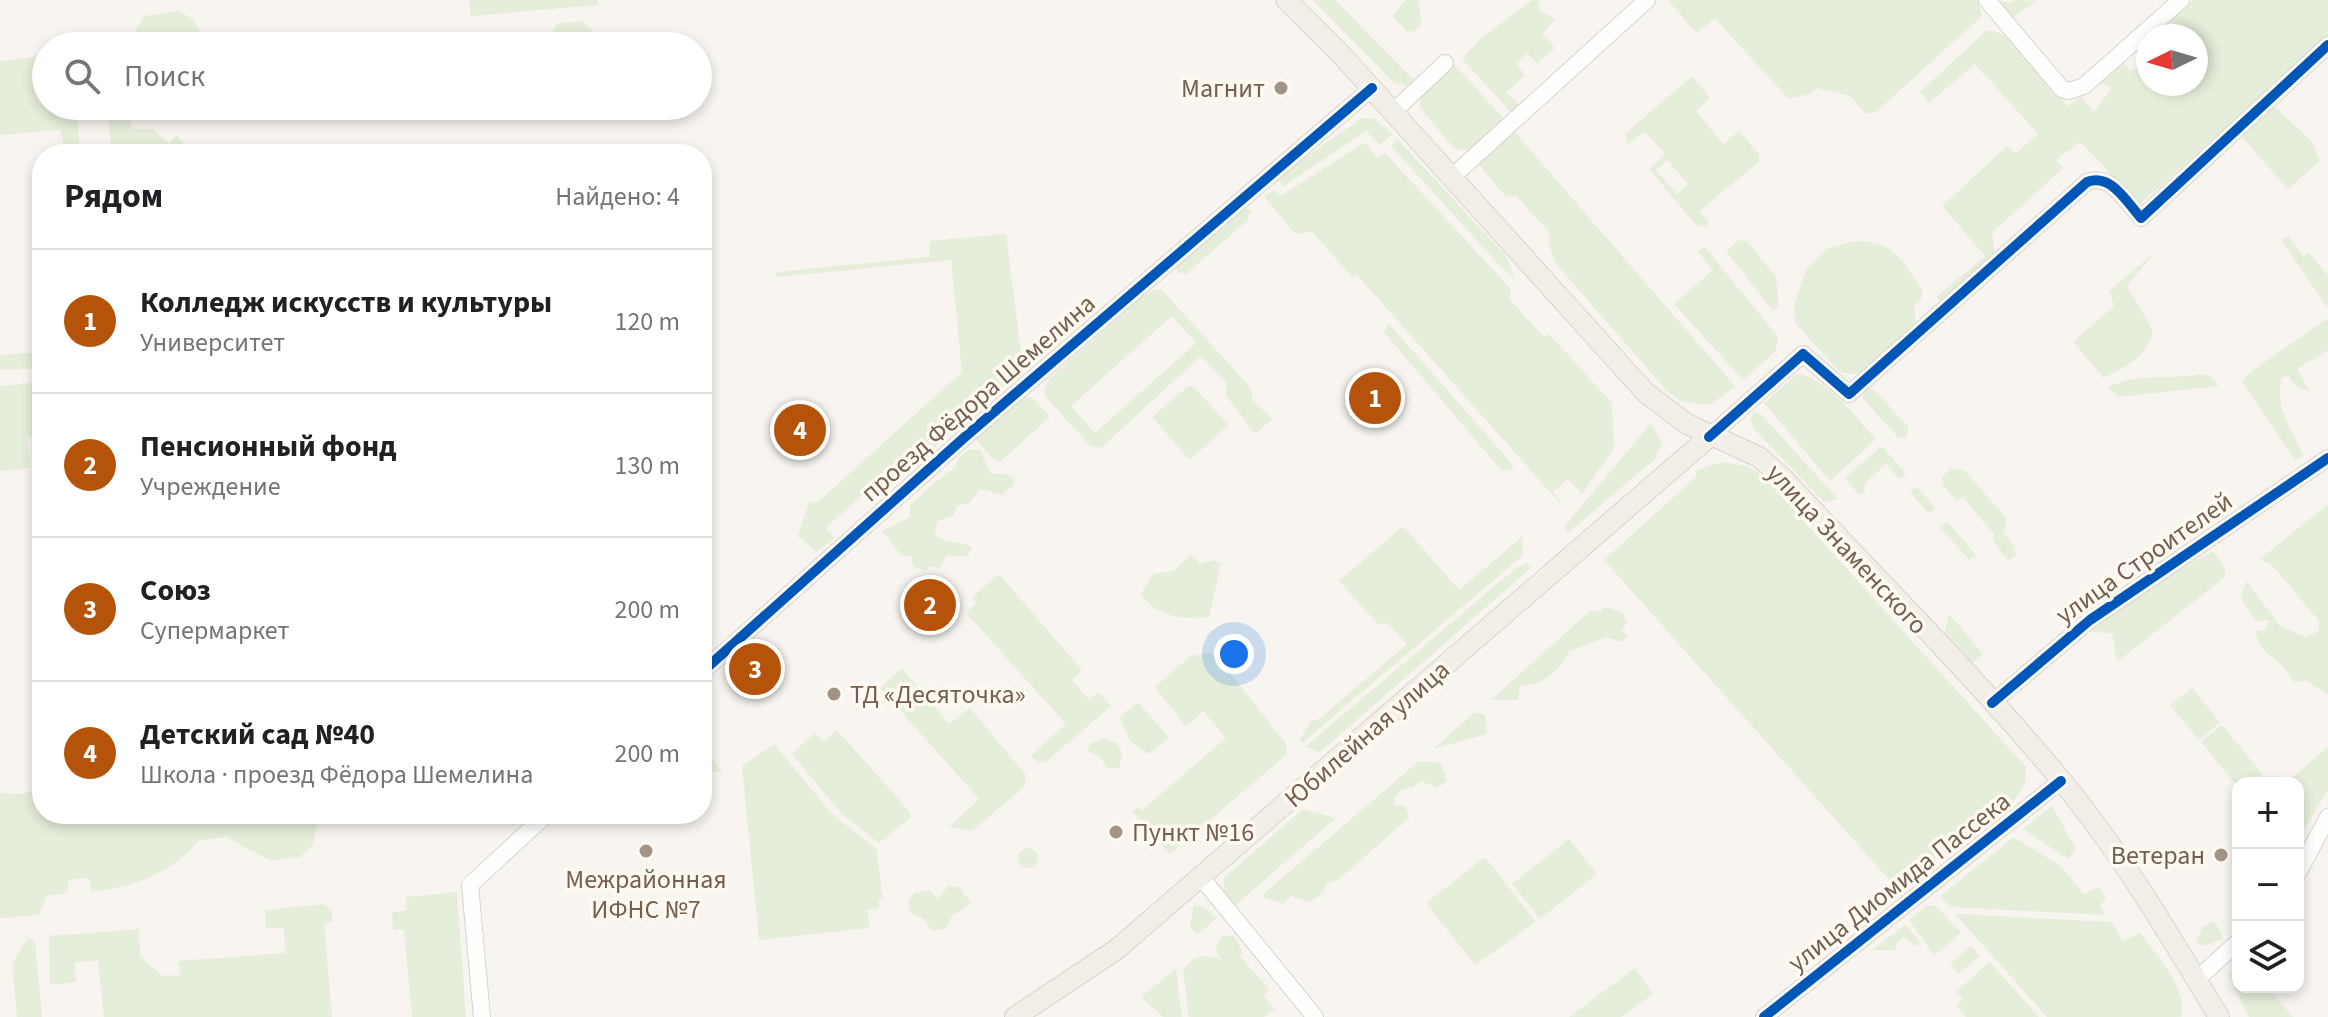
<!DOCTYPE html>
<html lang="ru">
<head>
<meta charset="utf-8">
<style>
  body { margin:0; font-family:"Source Sans 3",sans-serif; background:#f2f2f2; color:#202124 }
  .controls { position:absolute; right:24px; bottom:24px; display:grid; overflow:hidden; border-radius:16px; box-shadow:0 4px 12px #0003 }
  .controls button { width:72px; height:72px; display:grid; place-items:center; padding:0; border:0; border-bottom:2px solid #e0e0e0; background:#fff; color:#202124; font:40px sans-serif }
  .compass { position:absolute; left:2136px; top:24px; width:72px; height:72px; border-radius:50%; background:#fff; box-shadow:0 4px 12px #0003; rotate:265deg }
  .you { position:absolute; left:1234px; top:654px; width:28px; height:28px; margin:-20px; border:6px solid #fff; border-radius:50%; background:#1a73e8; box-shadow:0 0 0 12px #1a73e833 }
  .badge { display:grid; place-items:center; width:52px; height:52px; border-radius:50%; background:#b45309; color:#fff; font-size:26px; font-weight:700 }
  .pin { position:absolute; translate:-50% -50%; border:4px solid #fff; box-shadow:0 2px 8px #0006 }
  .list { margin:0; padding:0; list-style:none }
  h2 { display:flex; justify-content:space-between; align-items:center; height:104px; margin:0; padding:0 32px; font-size:34px }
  h2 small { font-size:26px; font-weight:400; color:#757577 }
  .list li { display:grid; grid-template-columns:52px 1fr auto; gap:24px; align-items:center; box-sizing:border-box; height:144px; padding:0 32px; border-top:2px solid #e0e0e0 }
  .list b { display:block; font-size:30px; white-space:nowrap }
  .list p { margin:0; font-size:26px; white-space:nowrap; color:#757577 }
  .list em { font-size:26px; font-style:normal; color:#757577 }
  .icon { flex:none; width:44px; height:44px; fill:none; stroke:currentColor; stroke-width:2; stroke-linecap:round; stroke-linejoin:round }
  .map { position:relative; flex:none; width:2328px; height:1017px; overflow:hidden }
  .search { position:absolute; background:#fff; box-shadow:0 4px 12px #0003; left:32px; top:32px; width:680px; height:88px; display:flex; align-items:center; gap:20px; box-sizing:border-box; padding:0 28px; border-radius:44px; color:#757577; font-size:30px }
  .panel { position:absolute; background:#fff; box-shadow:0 4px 12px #0003; left:32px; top:144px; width:680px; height:680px; border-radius:32px }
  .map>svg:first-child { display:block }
  .green { fill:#e5eedb; fill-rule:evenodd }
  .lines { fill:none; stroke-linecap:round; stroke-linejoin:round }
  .minor-casing { stroke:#d7d2ce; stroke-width:18 }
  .major-casing { stroke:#d9d2cc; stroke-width:22 }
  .minor { stroke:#fefefd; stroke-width:16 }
  .major { stroke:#f2efe8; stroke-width:20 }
  .cycleway-casing { stroke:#fefaf2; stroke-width:15 }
  .cycleway { stroke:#0057b8; stroke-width:10 }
  .poi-dot { fill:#a39488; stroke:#fefaf2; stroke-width:3 }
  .labels { text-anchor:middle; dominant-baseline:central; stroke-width:7; stroke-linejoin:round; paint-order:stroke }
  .poi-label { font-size:26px; fill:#755f50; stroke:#fefaf2; text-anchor:end }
  .street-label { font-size:26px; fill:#755f50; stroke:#fefaf2 }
</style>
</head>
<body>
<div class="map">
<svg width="2328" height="1017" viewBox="0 0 2328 1017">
  <rect width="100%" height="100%" fill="#f8f5f0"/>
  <g class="green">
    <polygon points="469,0 598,0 598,5 471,16"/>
    <polygon points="1313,0 1335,0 1416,82 1406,86 1394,83"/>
    <polygon points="1406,0 1419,0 1421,25 1415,31 1407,32 1392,16"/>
    <polygon points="1539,0 1539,11 1555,19 1542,34 1555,48 1537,64 1527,53 1517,64 1525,75 1506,93 1520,105 1511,112 1462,59 1479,40 1531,1"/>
    <polygon points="1668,0 1978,0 1982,16 1875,113 1865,113 1850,96 1817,88 1810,94 1789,99 1715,19 1696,33"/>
    <polygon points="1995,0 2011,3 2016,0 2037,1 2011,19"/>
    <polygon points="2193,0 2328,0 2328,36 2140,204 2080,142 2056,160 2063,168 1992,233 1995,253 1941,300 1937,300 1937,296 1985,256 1942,206 2007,146 2016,153 2038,134 1975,64 1929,103 1920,92 1987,30 2007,35 2068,106 2081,97 2094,112 2112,88 2097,81 2115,66 2125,65 2131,71 2148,56 2148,84 2196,84 2196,36 2172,36 2180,29 2170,20"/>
    <polygon points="179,11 193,19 209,46 173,46 172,35 147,37 147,42 126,46 144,16"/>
    <polygon points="583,21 593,30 594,46 484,46 550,37 557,23"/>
    <polygon points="437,32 440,46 352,46 351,40"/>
    <polygon points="46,56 46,106 77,106 80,152 93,154 66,154 60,130 0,135 0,61"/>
    <polygon points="1454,64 1504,119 1469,151 1454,148 1420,108 1420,97"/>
    <path d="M1692,76L1710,98L1696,111L1723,144L1739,131L1759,154V162L1699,211L1709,222L1706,227L1697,226L1649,169L1665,154L1645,131L1627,145L1626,133ZM1667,160L1688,184L1677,194L1656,170Z"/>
    <polygon points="2273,105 2312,142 2320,161 2288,189 2240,135"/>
    <polygon points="112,106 122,106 133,129 152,129 170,144 176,134 193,154 112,154 108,113"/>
    <polygon points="1362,118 1373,118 1393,134 1380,145 1366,131 1284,186 1275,178"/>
    <polygon points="1512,129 1736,387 1709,405 1680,401 1667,391 1557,265 1548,243 1549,232 1516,196 1506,197 1479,165 1481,158"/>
    <polygon points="1397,139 1506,256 1515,278 1504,270 1391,146"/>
    <polygon points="1365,142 1377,158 1385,153 1510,288 1510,300 1544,337 1549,334 1612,403 1614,448 1582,494 1568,479 1553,492 1566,510 1357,275 1353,278 1312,232 1295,234 1264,196 1274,190 1281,196"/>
    <polygon points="1245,208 1251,211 1248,220 1186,274 1177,272 1176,265"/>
    <polygon points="1006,234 1023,369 887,490 878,481 826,528 834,538 817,552 798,536 809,502 819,501 962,372 951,260 776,277 776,272 929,257 930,241"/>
    <polygon points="2288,236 2303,256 2309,253 2328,275 2328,308 2281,240"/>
    <polygon points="1739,240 1747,241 1776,277 1779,305 1773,311 1726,251"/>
    <path d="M1855,241C1898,242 1899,259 1923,290L1921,299L1914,305L1916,325L1860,374L1841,373L1796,324L1794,307L1806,270L1828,248Z"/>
    <polygon points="1705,247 1778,337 1776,351 1743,380 1674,304 1713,270 1697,251"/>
    <path d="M2156,251L2127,286L2153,331C2148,357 2126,366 2104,378L2073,342L2114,306L2109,291Z"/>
    <path d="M1156,289L1162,290L1250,387L1253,401L1273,419L1255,434L1225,394L1227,383L1201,356L1101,448L1090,446L1046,397L1044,391L1049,379L1144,295ZM1172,316L1196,343L1095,433L1071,406Z"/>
    <path d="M2328,318V350L2297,369L2310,392L2296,386L2288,376L2282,378C2273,409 2294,430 2304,457L2295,460L2243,383L2246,375Z"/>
    <polygon points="1388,323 1514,466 1510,470 1501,470 1384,332"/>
    <polygon points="42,352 42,368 0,370 0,355"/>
    <path d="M1797,374C1828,378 1855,417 1876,439L1830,481L1764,403Z"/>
    <path d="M2203,374L2211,377L2219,386L2118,397L2108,387C2139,372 2169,380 2203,374Z"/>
    <polygon points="42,382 42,435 27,437 30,468 0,471 0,386"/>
    <polygon points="1188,386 1194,387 1228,425 1190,460 1152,417"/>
    <polygon points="1873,389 1908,426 1907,438 1898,437 1862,398 1865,390"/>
    <polygon points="1023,395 1033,398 1050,417 1000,462 994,460 974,437"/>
    <polygon points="1754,412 1761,414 1838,499 1824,502 1756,431 1750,420"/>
    <polygon points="1651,423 1662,442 1656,458 1568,533 1564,527"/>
    <polygon points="1882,446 1906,474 1899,479 1886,464 1863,485 1866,489 1859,495 1845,478"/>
    <path d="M968,450H980L991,474H1006L1015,479L1013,486L1002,495L980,489L969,503L957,506L953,516L937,521L935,535C944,545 961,539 972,548L967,557L947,555L940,568L932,566L925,571L913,566L912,557L901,555L882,531L910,517V505C923,494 941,475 955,468L958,458Z"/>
    <polygon points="1721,462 1747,466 1761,474 2026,767 2025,783 2013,803 1900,884 1891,882 1604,560 1696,477 1697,470"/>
    <polygon points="1951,468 1964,470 2007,519 2003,533 2014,546 2016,555 2008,560 1993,541 1994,534 1963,497 1957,501 1943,485 1942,477"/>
    <polygon points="1917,486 1935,508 1929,514 1910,492"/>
    <path d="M2328,504V695L2307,681L2294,682C2284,660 2260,656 2255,631L2265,630L2269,620L2256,621L2241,599L2246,581L2280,626L2305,637L2319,631V621L2271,564L2259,560Z"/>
    <polygon points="1947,521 1976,555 1969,560 1940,527"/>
    <polygon points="1403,526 1459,590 1523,536 1522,556 1302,743 1300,739 1312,720 1318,720 1407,644 1388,623 1378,624 1339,581"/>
    <polygon points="2213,551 2225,569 2225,577 2117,662 2112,633 2088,632 2133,597"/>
    <path d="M1190,555L1201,564L1213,560L1221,564L1209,617C1185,621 1155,616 1141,594L1153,574L1174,571Z"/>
    <polygon points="1527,563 1531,568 1320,752 1305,747 1516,568"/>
    <polygon points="999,574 1082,670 1072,680 1089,700 1098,692 1111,706 1046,762 1040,763 1030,756 1066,724 966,613 976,603 972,597"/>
    <path d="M1606,607L1622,612L1627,623L1621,631L1628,636L1622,642L1606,637L1570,651C1560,670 1543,686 1520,686L1518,700H1491L1591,610L1598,612Z"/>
    <polygon points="1949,614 1983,654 1969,666 1943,638"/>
    <polygon points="1209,652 1221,661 1286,744 1286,755 1170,854 1132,811 1137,806 1141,811 1226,738 1203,711 1186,727 1155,687 1189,657"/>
    <polygon points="902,668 949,724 970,708 1026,775 1024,787 972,831 949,827 979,799 880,688"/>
    <polygon points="2192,688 2220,722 2199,740 2170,705"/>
    <polygon points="1138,702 1169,738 1149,754 1130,741 1120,717"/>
    <polygon points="1475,712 1485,715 1487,734 1433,749"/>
    <polygon points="2222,725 2263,775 2253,783 2238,783 2238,787 2201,742"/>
    <polygon points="837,730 910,812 911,817 879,843 841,813 792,754 815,733 824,741"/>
    <polygon points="1106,738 1117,744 1123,754 1119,768 1108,769 1100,757 1087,751 1090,744"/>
    <polygon points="774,744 833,815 876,848 883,899 878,899 879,908 867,910 869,928 759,940 742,766"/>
    <polygon points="702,746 722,771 702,773"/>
    <polygon points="2328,747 2328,790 2298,839 2298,783 2286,783"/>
    <polygon points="1419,761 1441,763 1447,781 1438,788 1421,781 1413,787 1402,789 1394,799 1395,805 1405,806 1410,817 1338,880 1326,884 1323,893 1310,902 1291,896 1283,904 1261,896"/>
    <path d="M42,787V814H318L313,845L300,857L272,861L225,837L198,841C172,873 133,887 91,892L89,878L69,880L67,893L47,896L39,915L0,918V793L24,794Z"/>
    <polygon points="2052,806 2076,849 2068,859 2023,829"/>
    <polygon points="1303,809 1336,818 1232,908 1223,897 1224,878"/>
    <polygon points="2014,837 2062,867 2084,895 2098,886 2106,898 2100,906 2106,915 1950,907 1940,896"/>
    <polygon points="1569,839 1597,874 1540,919 1512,884"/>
    <circle cx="1028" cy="858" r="10"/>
    <polygon points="1485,857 1536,922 1475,965 1426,903"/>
    <polygon points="948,886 959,887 971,903 952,916 945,929 932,931 925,920 909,912 908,902 914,893 930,890 938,900"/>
    <polygon points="457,892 466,1017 412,1017 404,930 393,930 392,912 407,910 406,897"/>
    <polygon points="324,904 332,911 332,922 324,924 332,1017 104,1017 98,960 75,963 76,982 50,985 49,936 139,929 140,956 162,976 181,975 178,961 285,953 284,928 266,928 265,910"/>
    <polygon points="1194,905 1203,907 1217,918 1197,935 1190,927"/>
    <polygon points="1927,906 1936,906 1961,933 1934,956 1909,920"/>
    <path d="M1955,914L2111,922L2123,941L2140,933C2155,953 2190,991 2181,1017H2047Z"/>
    <polygon points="2212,921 2221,931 2222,939 2204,946 2196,942 2202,928"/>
    <polygon points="1906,924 1921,944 1916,946 1904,937 1896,944 1895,950 1872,950"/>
    <polygon points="1221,936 1234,936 1242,950 1240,956 1269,989 1264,997 1275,1009 1264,1017 1189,1017 1183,970 1194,958 1207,956 1222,960 1216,950"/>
    <polygon points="28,937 35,942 42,1017 17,1017 12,964"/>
    <polygon points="1971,946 1980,956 1958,974 1950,964"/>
    <polygon points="1990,961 1990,962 2039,1017 1966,1017 1957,1006 1963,999 1956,992"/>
    <polygon points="2238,967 2238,987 2267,987 2293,1017 2249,1017 2228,975"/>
    <polygon points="1635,968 1653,994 1621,1017 1569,1017"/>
    <polygon points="1176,969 1182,1017 1163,1017 1141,997"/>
  </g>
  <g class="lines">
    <g class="minor-casing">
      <g id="minor">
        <polyline points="1987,0 2062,89 2069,91 2084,86 2181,0"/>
        <polyline points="1393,112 1445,63"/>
        <polyline points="1453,176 1647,0"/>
        <path d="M1709,437L1803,354L1849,394L2087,182C2111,173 2126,201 2141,218L2328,45"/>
        <polyline points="702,672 966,436 1372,88"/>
        <polyline points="1992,703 2090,620 2328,458"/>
        <polyline points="2298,873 2328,817"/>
        <polyline points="1201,877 1315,1017"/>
        <polyline points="2196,980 2238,942"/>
        <polyline points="482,1017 470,885 547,814"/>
        <polyline points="1764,1017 2061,781"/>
      </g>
    </g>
    <g class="major-casing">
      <g id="major">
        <path d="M1286,0L1338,51L1646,393L1687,424L1759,457L1782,477C1875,578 1974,675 2061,780C2122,854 2170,936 2219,1017"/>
        <polyline points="1015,1017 1117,949 1709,437"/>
      </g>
    </g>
    <use href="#minor" class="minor"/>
    <use href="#major" class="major"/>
    <g class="cycleway-casing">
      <g id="cycleway">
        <path d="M1709,437L1803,354L1849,394L2087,182C2111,173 2126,201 2141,218L2328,45"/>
        <polyline points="702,672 966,436 1372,88"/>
        <polyline points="1992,703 2090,620 2328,458"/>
        <polyline points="1764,1017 2061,781"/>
      </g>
    </g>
    <use href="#cycleway" class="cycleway"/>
  </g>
  <g class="poi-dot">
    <circle cx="1281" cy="88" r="8"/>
    <circle cx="834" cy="694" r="8"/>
    <circle cx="1116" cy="832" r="8"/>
    <circle cx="646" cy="851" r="8"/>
    <circle cx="2221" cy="855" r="8"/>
  </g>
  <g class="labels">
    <g class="poi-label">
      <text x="1265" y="88">Магнит</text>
      <text x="850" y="694" text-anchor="start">ТД «Десяточка»</text>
      <text x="1132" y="832" text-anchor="start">Пункт №16</text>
      <text x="2205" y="855">Ветеран</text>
      <text x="646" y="879" text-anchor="middle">Межрайонная<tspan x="646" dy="30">ИФНС №7</tspan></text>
    </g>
    <g class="street-label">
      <text transform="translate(978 398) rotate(-41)">проезд Фёдора Шемелина</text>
      <text transform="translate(1847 549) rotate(47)">улица Знаменского</text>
      <text transform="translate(2144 558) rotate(-35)">улица Строителей</text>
      <text transform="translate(1367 734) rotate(-41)">Юбилейная улица</text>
      <text transform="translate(1899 882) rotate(-38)">улица Диомида Пассека</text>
    </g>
  </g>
</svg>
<div class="controls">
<button>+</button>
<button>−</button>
<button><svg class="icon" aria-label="layers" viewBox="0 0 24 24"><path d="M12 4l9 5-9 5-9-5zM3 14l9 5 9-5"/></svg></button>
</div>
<svg class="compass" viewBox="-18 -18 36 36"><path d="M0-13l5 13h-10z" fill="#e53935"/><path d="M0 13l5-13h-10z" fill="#757577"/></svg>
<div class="you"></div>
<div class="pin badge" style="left:1375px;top:398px">1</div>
<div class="pin badge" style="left:930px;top:605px">2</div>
<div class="pin badge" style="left:755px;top:669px">3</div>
<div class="pin badge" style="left:800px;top:430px">4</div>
<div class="search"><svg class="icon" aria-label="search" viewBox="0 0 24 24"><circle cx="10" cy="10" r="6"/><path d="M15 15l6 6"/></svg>Поиск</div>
<section class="panel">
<h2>Рядом<small>Найдено: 4</small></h2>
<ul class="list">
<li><span class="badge">1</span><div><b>Колледж искусств и культуры</b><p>Университет</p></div><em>120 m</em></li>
<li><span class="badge">2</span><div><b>Пенсионный фонд</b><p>Учреждение</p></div><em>130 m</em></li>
<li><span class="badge">3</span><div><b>Союз</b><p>Супермаркет</p></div><em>200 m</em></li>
<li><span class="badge">4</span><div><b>Детский сад №40</b><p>Школа · проезд Фёдора Шемелина</p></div><em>200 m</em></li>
</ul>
</section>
</div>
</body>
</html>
